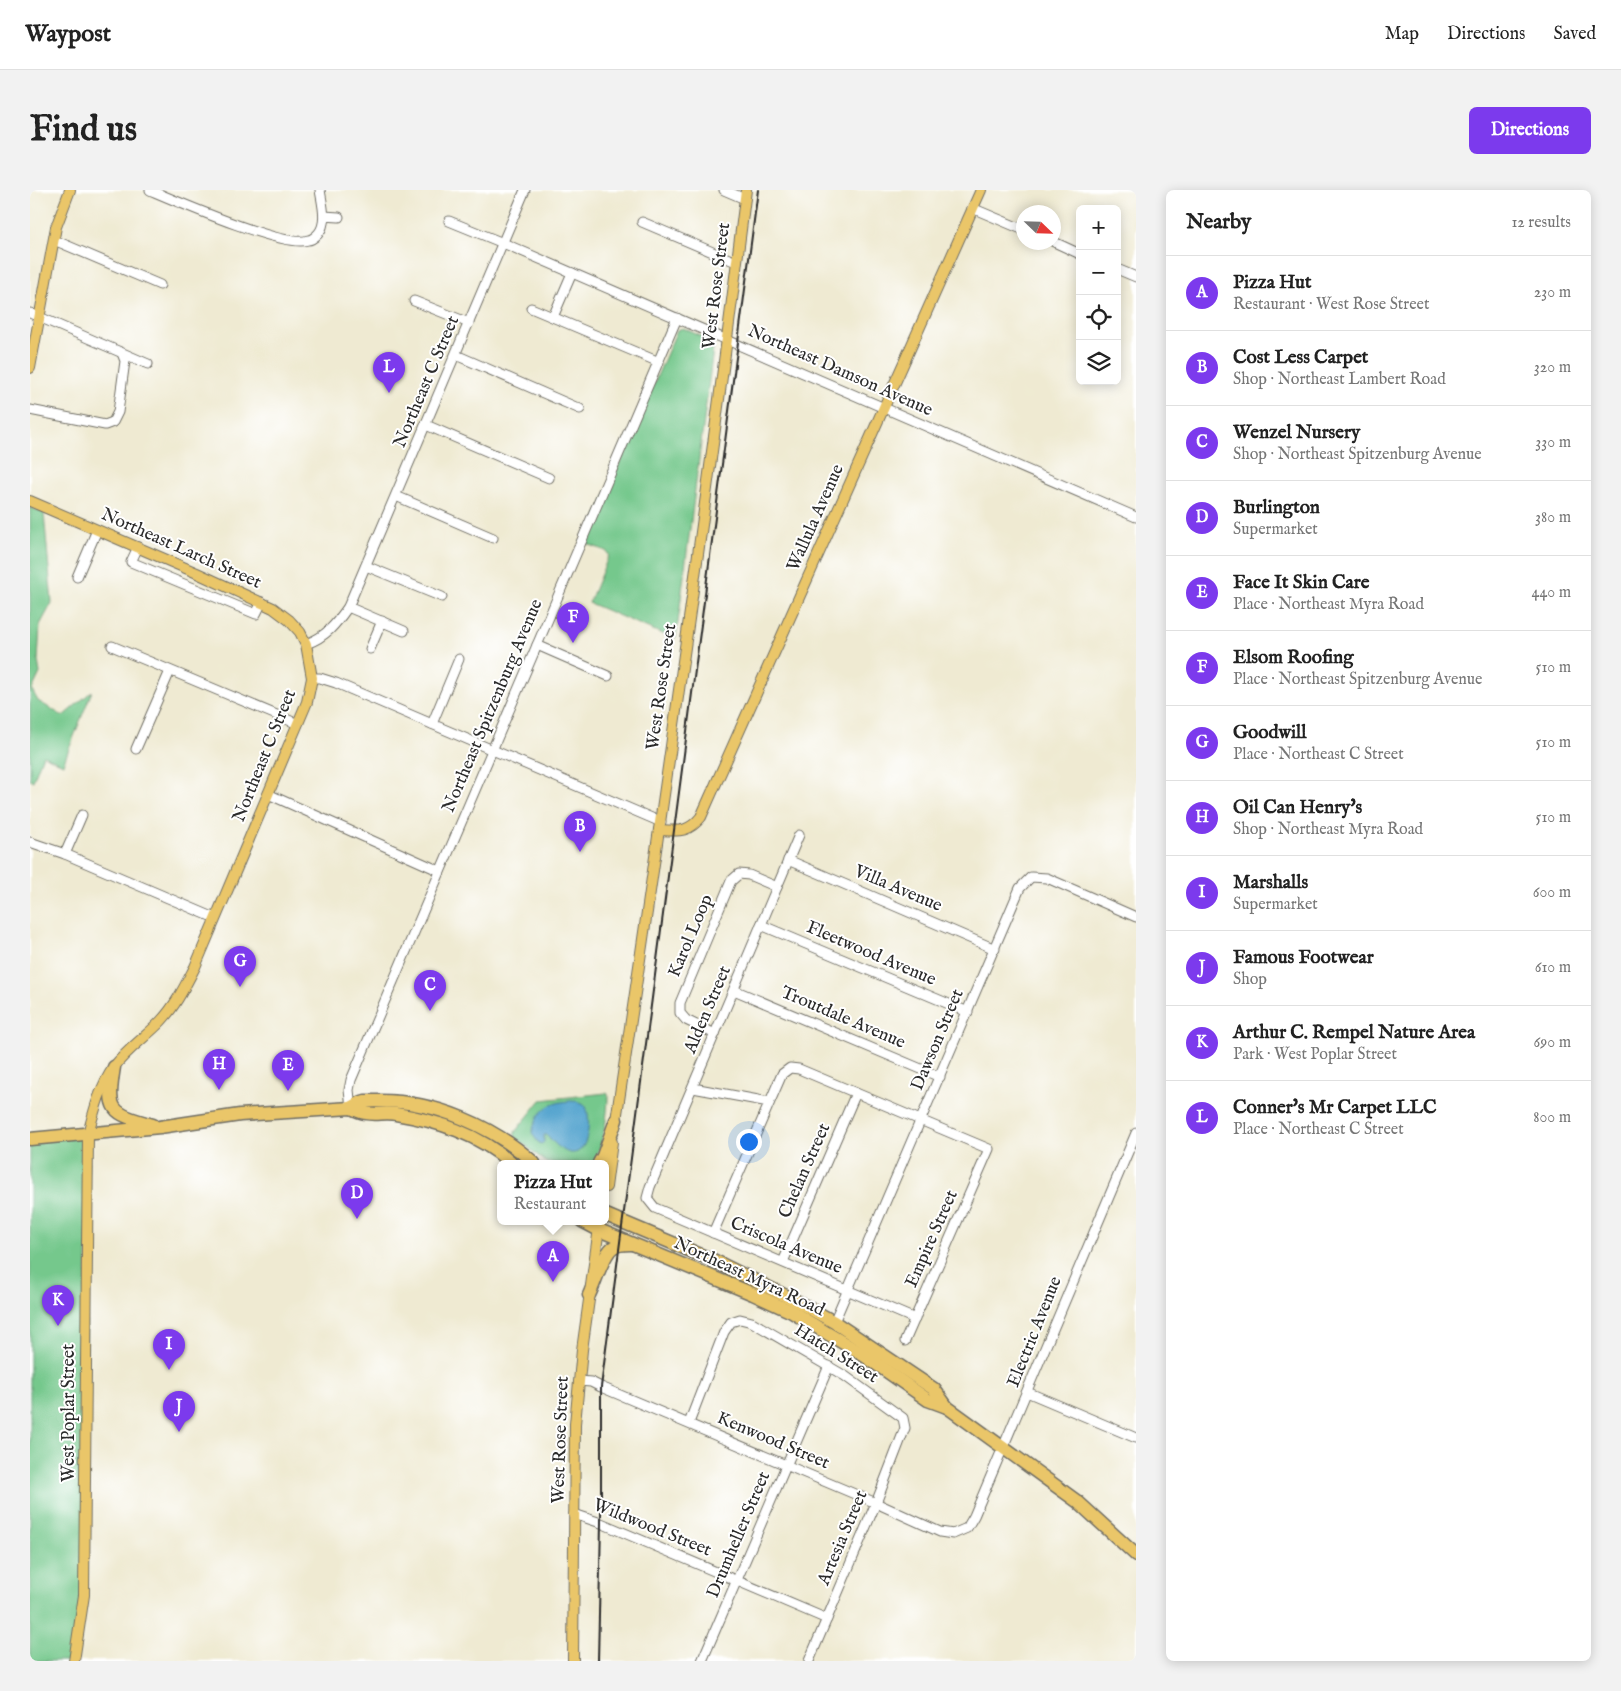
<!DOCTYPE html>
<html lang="en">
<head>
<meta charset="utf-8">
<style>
  body { margin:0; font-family:"IM FELL English",serif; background:#f2f2f2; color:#222 }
  .controls { position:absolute; right:15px; top:15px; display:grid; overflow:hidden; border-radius:8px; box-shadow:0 2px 12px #0003 }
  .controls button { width:45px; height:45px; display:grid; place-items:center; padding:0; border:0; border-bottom:1px solid #e0e0e0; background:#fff; color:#222; font:25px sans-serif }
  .compass { position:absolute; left:986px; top:15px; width:45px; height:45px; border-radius:50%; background:#fff; box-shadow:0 2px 12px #0003; rotate:113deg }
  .you { position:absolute; left:718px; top:951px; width:18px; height:18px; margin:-12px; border:4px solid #fff; border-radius:50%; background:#1a73e8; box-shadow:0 0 0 8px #1a73e833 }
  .badge { display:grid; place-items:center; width:32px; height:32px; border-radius:50%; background:#7c3aed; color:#fff; font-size:16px; font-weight:700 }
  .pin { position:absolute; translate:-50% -41px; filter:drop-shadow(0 1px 2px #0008) }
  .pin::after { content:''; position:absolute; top:26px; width:18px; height:15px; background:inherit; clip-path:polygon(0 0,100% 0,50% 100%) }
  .popup { position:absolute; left:467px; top:970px; width:112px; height:65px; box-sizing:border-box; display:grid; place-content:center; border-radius:8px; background:#fff; filter:drop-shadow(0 1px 4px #0005); font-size:16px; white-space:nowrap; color:#767676 }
  .popup b { font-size:19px; color:#222 }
  .popup::after { content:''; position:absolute; left:50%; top:100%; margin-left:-10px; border:10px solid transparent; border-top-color:#fff }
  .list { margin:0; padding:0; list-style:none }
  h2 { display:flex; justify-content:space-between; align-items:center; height:65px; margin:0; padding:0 20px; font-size:21px }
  h2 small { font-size:16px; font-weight:400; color:#767676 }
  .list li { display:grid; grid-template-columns:32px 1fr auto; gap:15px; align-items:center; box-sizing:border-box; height:75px; padding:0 20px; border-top:1px solid #e0e0e0 }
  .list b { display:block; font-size:19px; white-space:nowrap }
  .list p { margin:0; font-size:16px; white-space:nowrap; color:#767676 }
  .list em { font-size:16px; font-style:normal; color:#767676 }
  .icon { flex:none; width:28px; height:28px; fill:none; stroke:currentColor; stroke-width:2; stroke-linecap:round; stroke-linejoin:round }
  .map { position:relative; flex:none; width:1106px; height:1471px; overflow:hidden; border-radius:8px }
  header { display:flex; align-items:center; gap:30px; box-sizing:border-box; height:70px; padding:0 25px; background:#fff; border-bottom:1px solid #e0e0e0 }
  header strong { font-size:24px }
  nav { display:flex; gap:28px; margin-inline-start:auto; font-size:18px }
  .intro { display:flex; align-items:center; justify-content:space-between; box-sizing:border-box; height:120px; padding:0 30px }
  h1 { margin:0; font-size:35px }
  .button { padding:12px 22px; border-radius:8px; background:#7c3aed; color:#fff; font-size:18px; font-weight:700 }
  main { display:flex; gap:30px; padding:0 30px }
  aside { flex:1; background:#fff; border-radius:8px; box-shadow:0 2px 12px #0003 }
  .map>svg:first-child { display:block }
  .green { fill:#74c88c; stroke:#507a5c }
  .water { fill:#55a4cf; stroke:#40687d }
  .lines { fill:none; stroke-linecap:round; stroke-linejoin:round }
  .minor-casing { stroke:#706e65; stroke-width:11 }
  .major-casing { stroke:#706e65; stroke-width:12 }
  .highway-casing { stroke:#706e65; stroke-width:15 }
  .minor { stroke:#fff; stroke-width:9 }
  .major { stroke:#eac669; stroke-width:10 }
  .highway { stroke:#eac669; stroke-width:12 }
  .rail { stroke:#2b2b2b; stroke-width:2 }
  .labels { text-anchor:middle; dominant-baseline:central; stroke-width:4; stroke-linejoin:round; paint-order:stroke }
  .street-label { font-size:18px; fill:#2b2b2b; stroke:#fff }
</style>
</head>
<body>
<header>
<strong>Waypost</strong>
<nav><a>Map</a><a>Directions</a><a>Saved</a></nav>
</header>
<div class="intro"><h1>Find us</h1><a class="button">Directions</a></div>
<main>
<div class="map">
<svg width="1106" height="1471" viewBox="0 0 1106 1471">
  <rect width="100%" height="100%" fill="#fff"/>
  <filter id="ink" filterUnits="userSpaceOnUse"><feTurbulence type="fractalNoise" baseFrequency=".02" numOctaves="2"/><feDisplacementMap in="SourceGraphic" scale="10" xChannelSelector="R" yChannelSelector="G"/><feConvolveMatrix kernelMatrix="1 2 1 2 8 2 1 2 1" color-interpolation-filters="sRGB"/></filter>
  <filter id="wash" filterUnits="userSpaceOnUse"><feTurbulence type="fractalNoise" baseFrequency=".0096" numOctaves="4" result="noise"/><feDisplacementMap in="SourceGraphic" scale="20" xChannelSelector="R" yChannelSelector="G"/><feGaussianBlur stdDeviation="1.12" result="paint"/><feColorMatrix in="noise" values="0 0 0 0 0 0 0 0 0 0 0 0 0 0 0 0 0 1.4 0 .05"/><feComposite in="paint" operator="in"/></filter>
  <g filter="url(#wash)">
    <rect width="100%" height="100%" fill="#efead2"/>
    <g class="green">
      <polygon points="653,138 684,152 646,448 637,446 559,413 579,365 576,361 555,353 647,140"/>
      <polygon points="0,317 14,323 22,413 10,435 8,471 10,483 2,500 8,511 33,526 62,501 33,574 13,565 3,591 0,590"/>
      <path d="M576,903L578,904C578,927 573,953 564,973H517L485,947V942L511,910Z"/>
      <polygon points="58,944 54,1405 44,1471 0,1471 0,949"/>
    </g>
    <path class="water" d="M539,911C543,911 550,911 554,914C564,921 560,997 517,945H514V952L511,954L507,951L502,943C507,921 517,913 539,911Z"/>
  </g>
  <g filter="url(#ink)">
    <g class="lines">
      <g class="minor-casing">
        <g id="minor">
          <path d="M120,0C146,11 256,59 278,50C281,50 286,46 288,44C298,33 292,13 290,0"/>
          <polyline points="694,0 715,9"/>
          <polyline points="942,18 994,40"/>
          <polyline points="294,26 309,27"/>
          <polyline points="419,31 473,53 1106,327"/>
          <polyline points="612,32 706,72"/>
          <polyline points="24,50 130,95"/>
          <polyline points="1024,52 1050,64"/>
          <polyline points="1087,79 1106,87"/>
          <polyline points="384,111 439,133"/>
          <polyline points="501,118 629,172"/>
          <polyline points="0,123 118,174"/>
          <polyline points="523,127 542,83"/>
          <polyline points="426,165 550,219"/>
          <polyline points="0,220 75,235 83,232 88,222 95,171 92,163"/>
          <polyline points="396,235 519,288"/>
          <polyline points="366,306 463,348"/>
          <polyline points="108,357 101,372 226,424 232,412"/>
          <polyline points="336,376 412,407"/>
          <polyline points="47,387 67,340"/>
          <polyline points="318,417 374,441"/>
          <path d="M276,454C296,447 306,434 318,417L495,0"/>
          <polyline points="507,455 578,486"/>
          <polyline points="82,456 268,534"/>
          <polyline points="340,459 352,431"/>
          <polyline points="282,488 290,488 306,493 631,632"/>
          <polyline points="402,534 429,469"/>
          <polyline points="106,559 140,481"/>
          <polyline points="238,604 410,681"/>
          <polyline points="769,645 620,997 617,1008 625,1018 885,1129"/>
          <polyline points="0,652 35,664 185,728"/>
          <polyline points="35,664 52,625"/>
          <polyline points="758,670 965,759"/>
          <polyline points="731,735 938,822"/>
          <polyline points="704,800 910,887"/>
          <polyline points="685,844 656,830 650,823 650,813 701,691 709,684 719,685 747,697"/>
          <polyline points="663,898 739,912"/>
          <polyline points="321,918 319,900 321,890 647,128"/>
          <polyline points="683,1043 752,884 760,878 769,879 959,959 875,1151"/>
          <polyline points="753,1072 826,903"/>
          <polyline points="804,1132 990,698 1001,687 1017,688 1106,727"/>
          <polyline points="549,1191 561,1192 571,1197 846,1313 910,1342 923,1344 937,1338 944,1326 1106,943"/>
          <polyline points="997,1202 1106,1248"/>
          <polyline points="659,1233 694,1142 701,1132 710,1129 722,1132 815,1186 873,1228 875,1238 846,1313 779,1471"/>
          <polyline points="544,1324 571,1333 797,1429"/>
          <polyline points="672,1471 799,1176"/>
        </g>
      </g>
      <g class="major-casing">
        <g id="major">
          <polyline points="0,178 26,37 40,0"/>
          <path d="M0,311L167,383L243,418L259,430L270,442L276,454L282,488L277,512L165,777C155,796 146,815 131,831C116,847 97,859 84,877C70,897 64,921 58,944L54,1405L44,1471"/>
          <path d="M629,640C649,641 658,643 671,627L951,0"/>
          <path d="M585,937C632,625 677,313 716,0"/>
          <polyline points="576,997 582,952"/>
          <polyline points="543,1471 545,1234 552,1160 570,1031"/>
        </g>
      </g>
      <g class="highway-casing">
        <g id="highway">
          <path d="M84,877C77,921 80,923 123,935"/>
          <path d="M321,918C325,916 330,912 335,911C340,911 345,911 350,911C405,911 463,936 504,973"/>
          <path d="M0,949L130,937L210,925L321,918C326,920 331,923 336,923C346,925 356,922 366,924C409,931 448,944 481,973"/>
          <polyline points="569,973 573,966 586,930"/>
          <polyline points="576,1025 685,1071 768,1112 804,1132 904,1199 917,1217 1048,1312 1106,1365"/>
          <polyline points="552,1031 569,1040 723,1104 762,1122 835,1166 898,1210 917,1217"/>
          <path d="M559,1105C565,1093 572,1067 582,1058C587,1054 595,1054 601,1054"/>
        </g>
      </g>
      <use href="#minor" class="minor"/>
      <use href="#major" class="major"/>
      <use href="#highway" class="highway"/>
      <polyline class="rail" points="568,1471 571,1333 571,1197 728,0"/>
    </g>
  </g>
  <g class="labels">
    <g class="street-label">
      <text transform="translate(687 96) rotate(-83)">West Rose Street</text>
      <text transform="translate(810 181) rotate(24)">Northeast Damson Avenue</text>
      <text transform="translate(397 192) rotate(-67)">Northeast C Street</text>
      <text transform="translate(786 328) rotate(-66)">Wallula Avenue</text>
      <text transform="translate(151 359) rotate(24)">Northeast Larch Street</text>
      <text transform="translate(632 497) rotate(-82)">West Rose Street</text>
      <text transform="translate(463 516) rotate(-67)">Northeast Spitzenburg Avenue</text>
      <text transform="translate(235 566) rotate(-68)">Northeast C Street</text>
      <text transform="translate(868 699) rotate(23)">Villa Avenue</text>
      <text transform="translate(661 746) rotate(-67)">Karol Loop</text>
      <text transform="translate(841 764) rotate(23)">Fleetwood Avenue</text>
      <text transform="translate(678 820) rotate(-67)">Alden Street</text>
      <text transform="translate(813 828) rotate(23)">Troutdale Avenue</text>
      <text transform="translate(908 850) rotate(-67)">Dawson Street</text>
      <text transform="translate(775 981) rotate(-66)">Chelan Street</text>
      <text transform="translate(902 1049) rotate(-66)">Empire Street</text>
      <text transform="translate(756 1056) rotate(23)">Criscola Avenue</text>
      <text transform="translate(719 1087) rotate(25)">Northeast Myra Road</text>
      <text transform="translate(1005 1142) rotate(-68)">Electric Avenue</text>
      <text transform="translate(806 1164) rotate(32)">Hatch Street</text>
      <text transform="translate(39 1223) rotate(-90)">West Poplar Street</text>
      <text transform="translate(531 1250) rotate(-88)">West Rose Street</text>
      <text transform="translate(743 1251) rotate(23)">Kenwood Street</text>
      <text transform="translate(622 1338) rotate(22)">Wildwood Street</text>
      <text transform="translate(709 1345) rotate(-67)">Drumheller Street</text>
      <text transform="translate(813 1348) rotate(-67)">Artesia Street</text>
    </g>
  </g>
</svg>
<div class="controls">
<button>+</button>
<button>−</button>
<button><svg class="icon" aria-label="locate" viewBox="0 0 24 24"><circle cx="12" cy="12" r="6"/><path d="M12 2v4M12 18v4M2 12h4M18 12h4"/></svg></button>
<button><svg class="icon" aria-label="layers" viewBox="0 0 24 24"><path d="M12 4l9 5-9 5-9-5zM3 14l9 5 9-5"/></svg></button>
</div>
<svg class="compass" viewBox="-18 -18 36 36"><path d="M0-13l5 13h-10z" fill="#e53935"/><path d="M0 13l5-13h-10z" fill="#767676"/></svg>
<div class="you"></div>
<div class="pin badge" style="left:523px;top:1092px">A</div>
<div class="popup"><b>Pizza Hut</b>Restaurant</div>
<div class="pin badge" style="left:550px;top:662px">B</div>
<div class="pin badge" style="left:400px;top:821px">C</div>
<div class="pin badge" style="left:327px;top:1029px">D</div>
<div class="pin badge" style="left:258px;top:901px">E</div>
<div class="pin badge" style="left:543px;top:453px">F</div>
<div class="pin badge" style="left:210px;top:797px">G</div>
<div class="pin badge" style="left:189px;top:900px">H</div>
<div class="pin badge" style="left:139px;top:1180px">I</div>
<div class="pin badge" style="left:149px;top:1242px">J</div>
<div class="pin badge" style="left:28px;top:1136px">K</div>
<div class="pin badge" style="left:359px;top:203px">L</div>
</div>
<aside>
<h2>Nearby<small>12 results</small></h2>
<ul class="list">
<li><span class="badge">A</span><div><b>Pizza Hut</b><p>Restaurant · West Rose Street</p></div><em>230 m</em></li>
<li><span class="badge">B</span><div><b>Cost Less Carpet</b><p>Shop · Northeast Lambert Road</p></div><em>320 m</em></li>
<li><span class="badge">C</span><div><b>Wenzel Nursery</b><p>Shop · Northeast Spitzenburg Avenue</p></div><em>330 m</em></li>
<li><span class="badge">D</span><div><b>Burlington</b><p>Supermarket</p></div><em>380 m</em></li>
<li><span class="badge">E</span><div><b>Face It Skin Care</b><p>Place · Northeast Myra Road</p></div><em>440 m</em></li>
<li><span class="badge">F</span><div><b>Elsom Roofing</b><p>Place · Northeast Spitzenburg Avenue</p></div><em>510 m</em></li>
<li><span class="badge">G</span><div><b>Goodwill</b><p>Place · Northeast C Street</p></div><em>510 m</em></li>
<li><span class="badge">H</span><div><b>Oil Can Henry's</b><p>Shop · Northeast Myra Road</p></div><em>510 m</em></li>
<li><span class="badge">I</span><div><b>Marshalls</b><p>Supermarket</p></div><em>600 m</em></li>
<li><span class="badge">J</span><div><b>Famous Footwear</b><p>Shop</p></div><em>610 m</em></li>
<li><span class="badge">K</span><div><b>Arthur C. Rempel Nature Area</b><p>Park · West Poplar Street</p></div><em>690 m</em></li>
<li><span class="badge">L</span><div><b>Conner's Mr Carpet LLC</b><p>Place · Northeast C Street</p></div><em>800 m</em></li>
</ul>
</aside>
</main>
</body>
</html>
